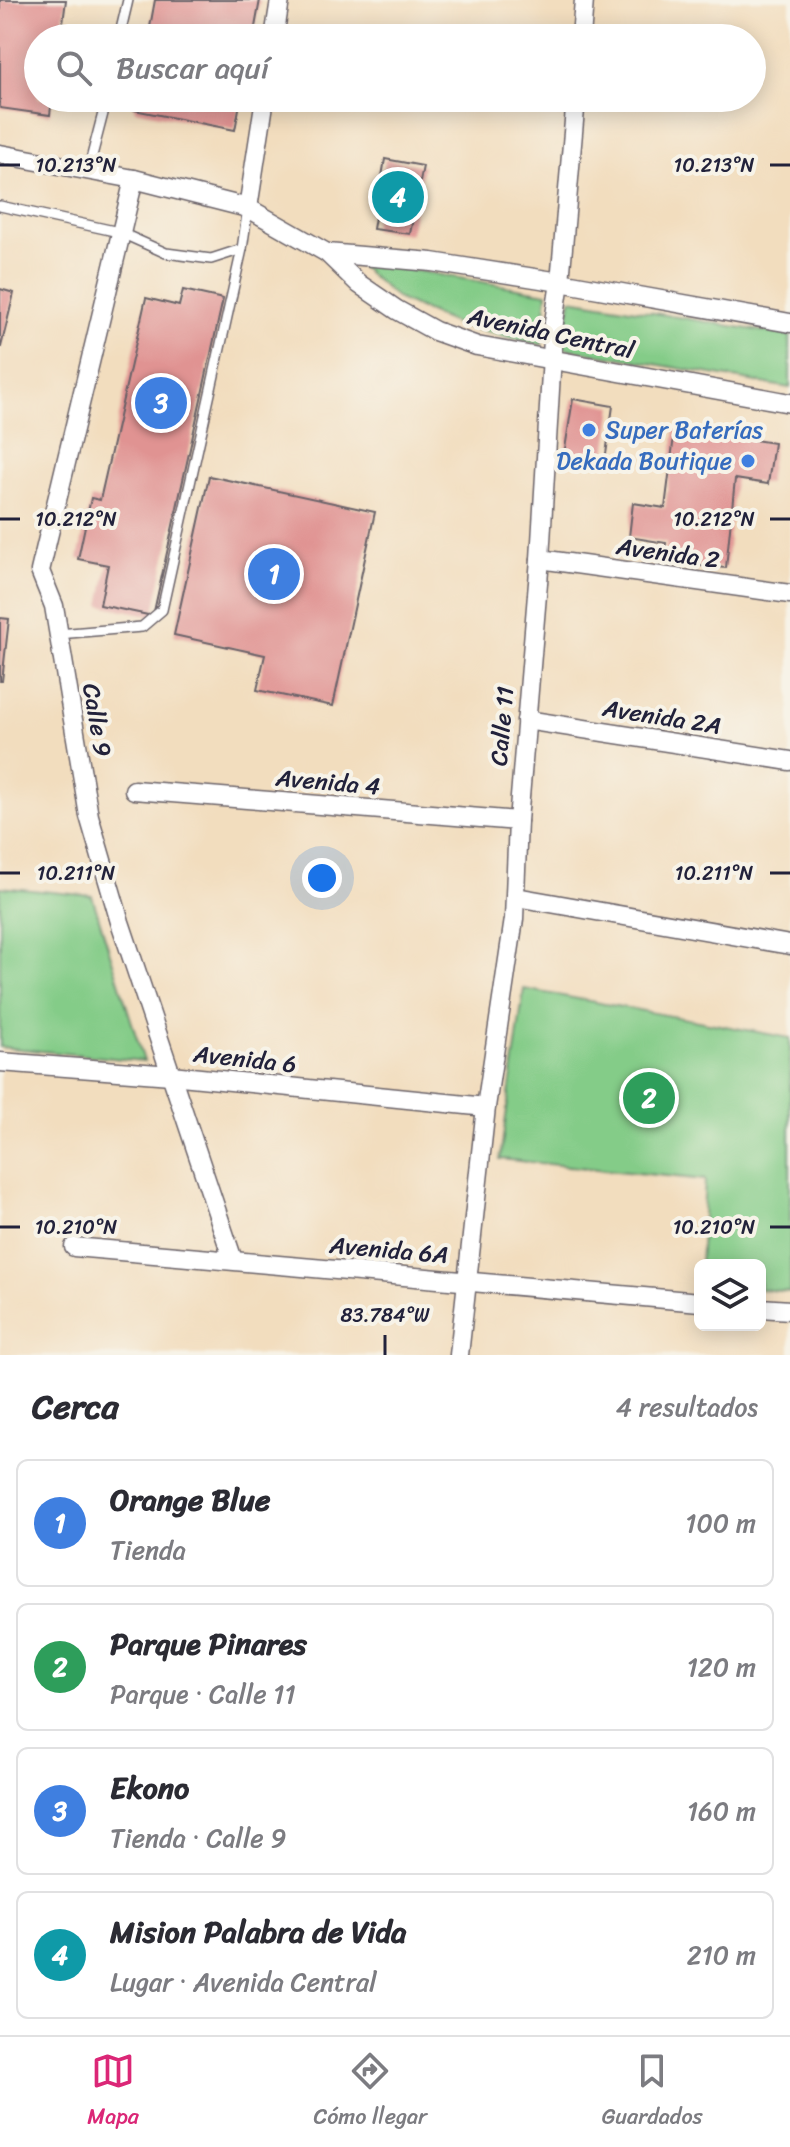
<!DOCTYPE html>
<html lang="es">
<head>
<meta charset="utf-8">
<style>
  body { margin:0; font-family:Sriracha,sans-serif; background:#f2f2f3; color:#2b2b33 }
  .controls { position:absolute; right:24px; bottom:24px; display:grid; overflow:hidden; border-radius:12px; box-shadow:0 4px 20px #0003 }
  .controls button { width:72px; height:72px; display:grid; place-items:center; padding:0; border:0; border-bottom:2px solid #e1e1e2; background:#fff; color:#2b2b33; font:40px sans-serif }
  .you { position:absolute; left:322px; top:878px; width:28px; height:28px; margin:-20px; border:6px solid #fff; border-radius:50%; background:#1a73e8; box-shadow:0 0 0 12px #1a73e833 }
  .badge { display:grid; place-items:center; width:52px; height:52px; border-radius:50%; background:#db2777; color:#fff; font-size:26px; font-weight:700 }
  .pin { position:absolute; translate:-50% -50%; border:4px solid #fff; box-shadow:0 2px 8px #0006 }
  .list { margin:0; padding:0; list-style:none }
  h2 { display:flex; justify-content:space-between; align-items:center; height:104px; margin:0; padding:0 32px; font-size:34px }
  h2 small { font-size:26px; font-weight:400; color:#7c7c81 }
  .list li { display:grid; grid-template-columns:52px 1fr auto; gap:24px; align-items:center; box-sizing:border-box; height:128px; margin:0 16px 16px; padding:0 16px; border:2px solid #e1e1e2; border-radius:12px }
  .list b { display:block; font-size:30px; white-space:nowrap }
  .list p { margin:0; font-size:26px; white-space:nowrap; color:#7c7c81 }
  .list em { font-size:26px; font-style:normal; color:#7c7c81 }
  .icon { flex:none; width:44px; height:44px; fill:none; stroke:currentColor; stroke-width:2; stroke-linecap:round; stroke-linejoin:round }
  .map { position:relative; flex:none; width:790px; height:1355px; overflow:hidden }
  .search { position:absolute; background:#fff; box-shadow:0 4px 20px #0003; left:24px; right:24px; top:24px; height:88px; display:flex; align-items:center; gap:20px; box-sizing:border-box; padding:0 28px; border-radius:44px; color:#7c7c81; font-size:30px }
  .sheet { height:680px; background:#fff }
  nav { display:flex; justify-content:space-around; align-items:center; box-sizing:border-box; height:112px; border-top:2px solid #e1e1e2; background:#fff; font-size:22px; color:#7c7c81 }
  nav a { display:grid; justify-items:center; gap:4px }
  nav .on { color:#db2777 }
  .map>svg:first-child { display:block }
  .green { fill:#84cc88; stroke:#537762; stroke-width:2 }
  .building { fill:#e09392 }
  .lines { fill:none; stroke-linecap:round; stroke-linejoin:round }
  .service-casing { stroke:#6b6369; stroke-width:12 }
  .minor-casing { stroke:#6b6369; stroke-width:21 }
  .service { stroke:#fff; stroke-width:9 }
  .minor { stroke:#fff; stroke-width:18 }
  .ticks { fill:none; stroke:#22223b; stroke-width:3 }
  .shop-dot { fill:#3f7fe0; stroke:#f7f3e8; stroke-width:3 }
  .labels { text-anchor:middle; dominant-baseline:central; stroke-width:8; stroke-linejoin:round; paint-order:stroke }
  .street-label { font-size:24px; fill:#22223b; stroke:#f7f3e8 }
  .shop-label { font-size:24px; fill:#366cbe; stroke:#f7f3e8; text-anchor:start }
  .ticks-label { font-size:20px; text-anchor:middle; fill:#22223b; stroke:#f7f3e8; stroke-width:8; stroke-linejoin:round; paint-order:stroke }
</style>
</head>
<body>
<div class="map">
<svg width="790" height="1355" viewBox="0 0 790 1355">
  <rect width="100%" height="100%" fill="#f7f3e8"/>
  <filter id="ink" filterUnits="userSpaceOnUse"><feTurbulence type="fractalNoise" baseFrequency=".0125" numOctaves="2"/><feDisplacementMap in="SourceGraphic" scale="16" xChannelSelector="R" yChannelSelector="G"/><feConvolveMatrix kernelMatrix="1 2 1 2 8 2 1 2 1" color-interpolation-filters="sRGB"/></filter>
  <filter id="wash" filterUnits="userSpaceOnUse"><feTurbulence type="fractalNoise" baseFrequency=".006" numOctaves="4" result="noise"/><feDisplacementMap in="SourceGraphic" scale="32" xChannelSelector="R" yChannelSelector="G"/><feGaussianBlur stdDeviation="1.8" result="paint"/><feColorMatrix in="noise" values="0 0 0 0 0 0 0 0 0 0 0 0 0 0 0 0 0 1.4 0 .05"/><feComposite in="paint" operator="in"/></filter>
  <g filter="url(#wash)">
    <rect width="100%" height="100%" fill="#f2ddbe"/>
    <g class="green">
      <polygon points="353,260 547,293 542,345 461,326 398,299"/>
      <polygon points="571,299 790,336 790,388 564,348"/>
      <polygon points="0,887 92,896 144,1061 0,1047"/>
      <polygon points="524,989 790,1038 790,1292 760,1289 760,1265 700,1265 699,1282 705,1180 500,1159"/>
    </g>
    <g id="blocks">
      <g class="building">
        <polygon points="0,0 66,0 61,38 38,38 38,98 52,98 50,115 0,108"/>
        <polygon points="155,0 260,0 253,38 148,38"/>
        <polygon points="136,98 241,98 235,130 134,110"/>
        <polygon points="385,159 423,166 410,234 373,229"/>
        <polygon points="0,289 14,293 1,347 0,347"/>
        <polygon points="183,290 223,299 153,616 100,605 108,565 78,559 91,498 100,500 146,298 179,306"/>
        <polygon points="573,399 613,406 605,461 564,455"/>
        <polygon points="675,428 774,443 768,484 735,479 726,568 663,563 666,543 629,537 633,503 665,508"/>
        <polygon points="209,476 375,512 333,706 257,690 265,655 174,635"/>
        <polygon points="0,618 9,619 2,681 0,681"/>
      </g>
    </g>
  </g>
  <g filter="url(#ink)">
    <use href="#blocks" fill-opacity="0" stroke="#6b6369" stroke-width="2"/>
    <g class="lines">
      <g class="service-casing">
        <g id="service">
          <polyline points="119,38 128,0"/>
          <polyline points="88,171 107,98"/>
          <polyline points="0,206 119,232 166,253 211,259 242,249"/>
          <polyline points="58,634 142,627 162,610 242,249 248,208"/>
        </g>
      </g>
      <g class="minor-casing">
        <g id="minor">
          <polyline points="274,38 280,0"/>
          <polyline points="581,38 584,0"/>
          <polyline points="0,154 134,179 248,208 327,253 359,284 397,310 435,331 477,346 790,403"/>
          <polyline points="134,179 40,571 54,606 89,816 120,922 233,1260"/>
          <polyline points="248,208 265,98"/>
          <polyline points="327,253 432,262 560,282 790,323"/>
          <polyline points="540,559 790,594"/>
          <polyline points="526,720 790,761"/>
          <polyline points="134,790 518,821"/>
          <polyline points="516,897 790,945"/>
          <polyline points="0,1062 171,1075 486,1107"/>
          <polyline points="74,1247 700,1302"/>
          <polyline points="760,1308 790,1310"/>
          <polyline points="459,1355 486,1107 514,919 518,821 540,559 554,322 560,282 576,98"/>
        </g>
      </g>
      <use href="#service" class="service"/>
      <use href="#minor" class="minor"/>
    </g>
  </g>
  <path class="ticks" d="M0,165H20M770,165H790M0,519H20M770,519H790M0,873H20M770,873H790M0,1227H20M770,1227H790M385,1335V1355"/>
  <g class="shop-dot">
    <circle cx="589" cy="430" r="8"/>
    <circle cx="748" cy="461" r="8"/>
  </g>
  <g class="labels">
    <g class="street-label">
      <text transform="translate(551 333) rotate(12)">Avenida Central</text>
      <text transform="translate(668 553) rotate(8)">Avenida 2</text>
      <text transform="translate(662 717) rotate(9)">Avenida 2A</text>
      <text transform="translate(97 720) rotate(80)">Calle 9</text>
      <text transform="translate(502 726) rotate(-85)">Calle 11</text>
      <text transform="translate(328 782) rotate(5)">Avenida 4</text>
      <text transform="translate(245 1059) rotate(6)">Avenida 6</text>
      <text transform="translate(389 1250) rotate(5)">Avenida 6A</text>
    </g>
    <g class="shop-label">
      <text x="605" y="430">Super Baterías</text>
      <text x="732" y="461" text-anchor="end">Dekada Boutique</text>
    </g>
  </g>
  <g class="ticks-label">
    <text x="76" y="172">10.213°N</text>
    <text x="714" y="172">10.213°N</text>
    <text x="76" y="526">10.212°N</text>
    <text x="714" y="526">10.212°N</text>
    <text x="76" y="880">10.211°N</text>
    <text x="714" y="880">10.211°N</text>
    <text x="76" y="1234">10.210°N</text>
    <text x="714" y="1234">10.210°N</text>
    <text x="385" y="1322">83.784°W</text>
  </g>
</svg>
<div class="controls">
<button><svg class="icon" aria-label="layers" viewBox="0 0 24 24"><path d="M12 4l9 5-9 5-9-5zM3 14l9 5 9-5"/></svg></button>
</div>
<div class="you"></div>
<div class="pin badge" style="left:274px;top:574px;background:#3f7fe0">1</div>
<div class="pin badge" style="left:649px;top:1098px;background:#2e9e5b">2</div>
<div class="pin badge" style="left:161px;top:403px;background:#3f7fe0">3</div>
<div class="pin badge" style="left:398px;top:197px;background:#0f9aa8">4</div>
<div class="search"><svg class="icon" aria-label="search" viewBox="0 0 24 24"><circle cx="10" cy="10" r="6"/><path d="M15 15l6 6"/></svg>Buscar aquí</div>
</div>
<section class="sheet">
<h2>Cerca<small>4 resultados</small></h2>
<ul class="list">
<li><span class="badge" style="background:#3f7fe0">1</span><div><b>Orange Blue</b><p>Tienda</p></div><em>100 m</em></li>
<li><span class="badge" style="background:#2e9e5b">2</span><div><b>Parque Pinares</b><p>Parque · Calle 11</p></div><em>120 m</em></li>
<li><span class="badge" style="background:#3f7fe0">3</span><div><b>Ekono</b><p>Tienda · Calle 9</p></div><em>160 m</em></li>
<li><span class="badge" style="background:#0f9aa8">4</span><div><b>Mision Palabra de Vida</b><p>Lugar · Avenida Central</p></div><em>210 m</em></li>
</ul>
</section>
<nav>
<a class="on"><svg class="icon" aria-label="map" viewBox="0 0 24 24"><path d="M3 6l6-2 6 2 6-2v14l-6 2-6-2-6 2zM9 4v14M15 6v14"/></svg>Mapa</a>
<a><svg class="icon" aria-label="directions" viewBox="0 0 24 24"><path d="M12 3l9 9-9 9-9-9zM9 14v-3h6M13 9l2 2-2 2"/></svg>Cómo llegar</a>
<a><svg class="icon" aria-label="saved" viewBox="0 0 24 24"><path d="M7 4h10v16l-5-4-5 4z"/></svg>Guardados</a>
</nav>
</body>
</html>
